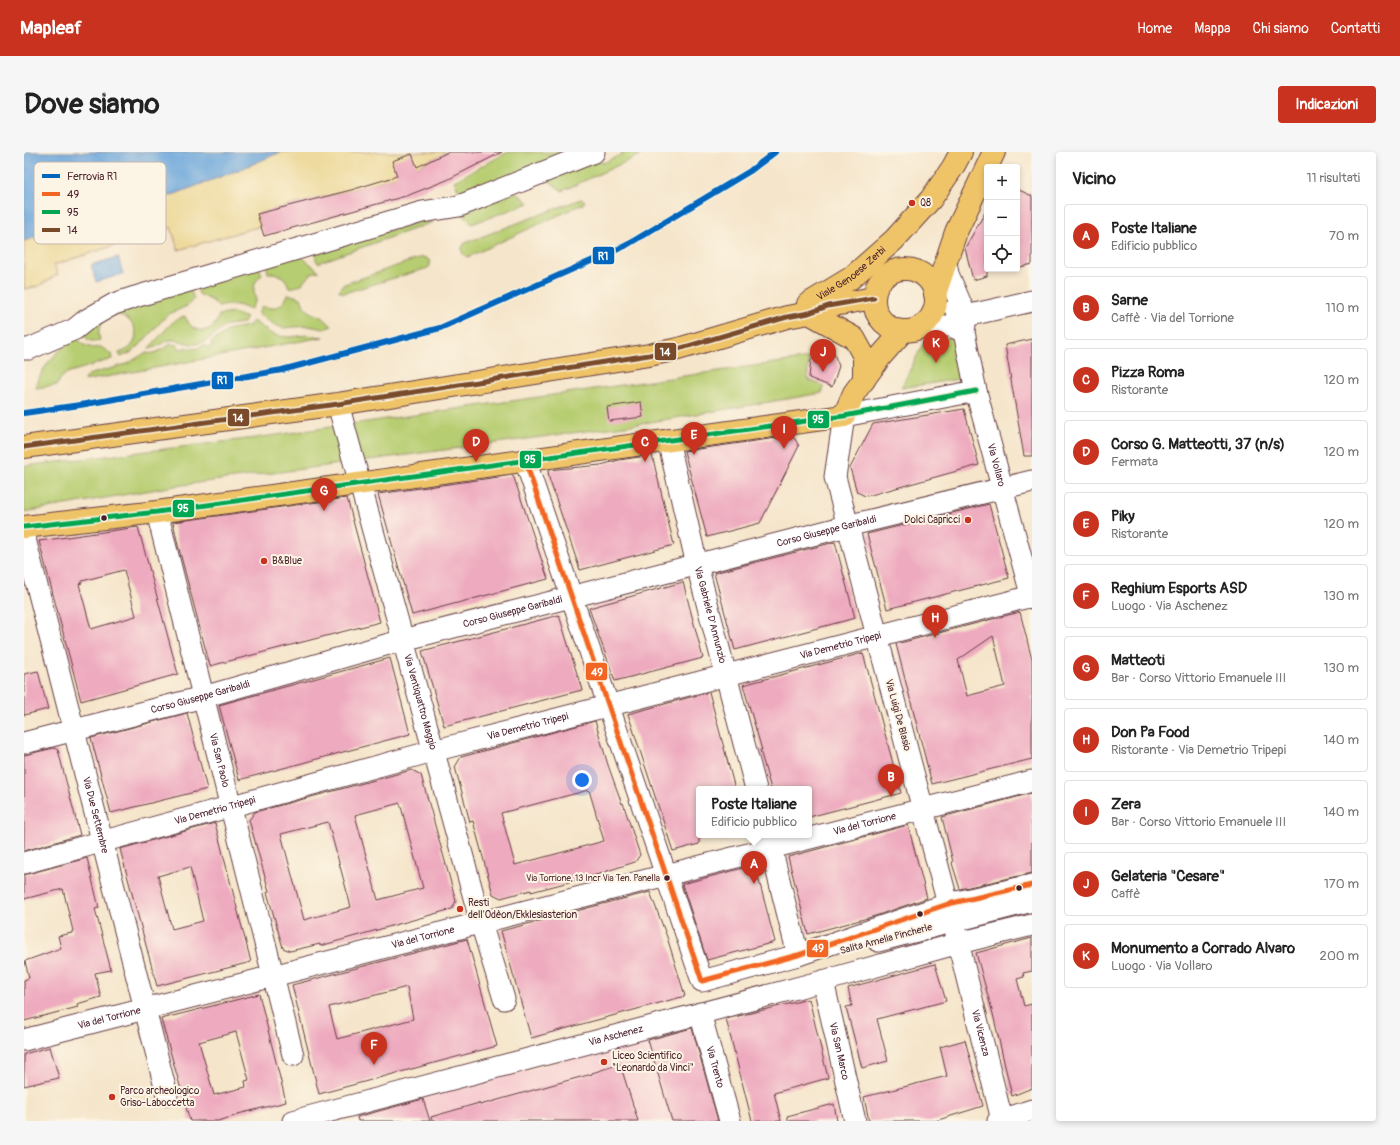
<!DOCTYPE html>
<html lang="it">
<head>
<meta charset="utf-8">
<style>
  body { margin:0; font-family:Pangolin,sans-serif; background:#f6f6f6; color:#222 }
  .controls { position:absolute; right:12px; top:12px; display:grid; overflow:hidden; border-radius:4px; box-shadow:0 2px 6px #0003 }
  .controls button { width:36px; height:36px; display:grid; place-items:center; padding:0; border:0; border-bottom:1px solid #e0e0e0; background:#fff; color:#222; font:20px sans-serif }
  .you { position:absolute; left:558px; top:628px; width:14px; height:14px; margin:-10px; border:3px solid #fff; border-radius:50%; background:#1a73e8; box-shadow:0 0 0 6px #1a73e833 }
  .badge { display:grid; place-items:center; width:26px; height:26px; border-radius:50%; background:#c8321e; color:#fff; font-size:13px; font-weight:700 }
  .pin { position:absolute; translate:-50% -33px; filter:drop-shadow(0 1px 2px #0008) }
  .pin::after { content:''; position:absolute; top:21px; width:14px; height:12px; background:inherit; clip-path:polygon(0 0,100% 0,50% 100%) }
  .popup { position:absolute; left:672px; top:634px; width:116px; height:52px; box-sizing:border-box; display:grid; place-content:center; border-radius:4px; background:#fff; filter:drop-shadow(0 1px 3px #0005); font-size:13px; white-space:nowrap; color:#767676 }
  .popup b { font-size:15px; color:#222 }
  .popup::after { content:''; position:absolute; left:50%; top:100%; margin-left:-8px; border:8px solid transparent; border-top-color:#fff }
  .list { margin:0; padding:0; list-style:none }
  h2 { display:flex; justify-content:space-between; align-items:center; height:52px; margin:0; padding:0 16px; font-size:17px }
  h2 small { font-size:13px; font-weight:400; color:#767676 }
  .list li { display:grid; grid-template-columns:26px 1fr auto; gap:12px; align-items:center; box-sizing:border-box; height:64px; margin:0 8px 8px; padding:0 8px; border:1px solid #e0e0e0; border-radius:4px }
  .list b { display:block; font-size:15px; white-space:nowrap }
  .list p { margin:0; font-size:13px; white-space:nowrap; color:#767676 }
  .list em { font-size:13px; font-style:normal; color:#767676 }
  .icon { flex:none; width:22px; height:22px; fill:none; stroke:currentColor; stroke-width:2; stroke-linecap:round; stroke-linejoin:round }
  .map { position:relative; flex:none; width:1008px; height:969px; overflow:hidden; border-radius:4px }
  header { display:flex; align-items:center; gap:24px; box-sizing:border-box; height:56px; padding:0 20px; background:#c8321e; color:#fff }
  header strong { font-size:19px }
  nav { display:flex; gap:22px; margin-inline-start:auto; font-size:14px }
  .intro { display:flex; align-items:center; justify-content:space-between; box-sizing:border-box; height:96px; padding:0 24px }
  h1 { margin:0; font-size:28px }
  .button { padding:10px 18px; border-radius:4px; background:#c8321e; color:#fff; font-size:14px; font-weight:700 }
  main { display:flex; gap:24px; padding:0 24px }
  aside { flex:1; background:#fff; border-radius:4px; box-shadow:0 2px 6px #0003 }
  .map>svg:first-child { display:block }
  .built { fill:#f7cfd2 }
  .green { fill:#b7cd71; stroke:#80764e }
  .sand { fill:#eeda9e; stroke:#9c7c64 }
  .water { fill:#6aa6db; stroke:#5a6283 }
  .building { fill:#eeaabf; fill-rule:evenodd }
  .lines { fill:none; stroke-linecap:round; stroke-linejoin:round }
  .minor-casing { stroke:#643d43; stroke-width:23 }
  .major-casing { stroke:#643d43; stroke-width:24 }
  .minor { stroke:#fff; stroke-width:21 }
  .major { stroke:#efc469; stroke-width:22 }
  .bus-1-casing { stroke:#fcf5e5; stroke-width:8 }
  .bus-2-casing { stroke:#fcf5e5; stroke-width:8 }
  .bus-3-casing { stroke:#fcf5e5; stroke-width:8 }
  .bus-1 { stroke:#f26522; stroke-width:5 }
  .bus-2 { stroke:#00a651; stroke-width:5 }
  .bus-3 { stroke:#7a4b2a; stroke-width:5 }
  .rail-1-casing { stroke:#fcf5e5; stroke-width:9 }
  .rail-1 { stroke:#0065bd; stroke-width:6 }
  .poi-dot { fill:#c8321e; stroke:#fcf5e5; stroke-width:1.5 }
  .bus-dot { fill:#4a1f2b; stroke:#fcf5e5; stroke-width:1.5 }
  .labels { text-anchor:middle; dominant-baseline:central; stroke-width:4; stroke-linejoin:round; paint-order:stroke }
  .bus-label { font-size:9px; fill:#4a1f2b; stroke:#fcf5e5; text-anchor:end }
  .poi-label { font-size:10px; fill:#4a1f2b; stroke:#fcf5e5; text-anchor:start }
  .street-label { font-size:10px; fill:#4a1f2b; stroke:#fcf5e5 }
  .key { fill:#fcf5e5; stroke:#c7b5ad; stroke-width:1 }
  .key-label { font-size:11px; fill:#4a1f2b }
  .line-badge { stroke:#fcf5e5; stroke-width:1.5 }
  .badge-label { font-size:11px; text-anchor:middle; font-weight:bold; fill:#fff }
</style>
</head>
<body>
<header>
<strong>Mapleaf</strong>
<nav><a>Home</a><a>Mappa</a><a>Chi siamo</a><a>Contatti</a></nav>
</header>
<div class="intro"><h1>Dove siamo</h1><a class="button">Indicazioni</a></div>
<main>
<div class="map">
<svg width="1008" height="969" viewBox="0 0 1008 969">
  <rect width="100%" height="100%" fill="#fcf5e5"/>
  <filter id="ink" filterUnits="userSpaceOnUse"><feTurbulence type="fractalNoise" baseFrequency=".025" numOctaves="2"/><feDisplacementMap in="SourceGraphic" scale="8" xChannelSelector="R" yChannelSelector="G"/><feConvolveMatrix kernelMatrix="1 2 1 2 8 2 1 2 1" color-interpolation-filters="sRGB"/></filter>
  <filter id="wash" filterUnits="userSpaceOnUse"><feTurbulence type="fractalNoise" baseFrequency=".012" numOctaves="4" result="noise"/><feDisplacementMap in="SourceGraphic" scale="16" xChannelSelector="R" yChannelSelector="G"/><feGaussianBlur stdDeviation="0.9" result="paint"/><feColorMatrix in="noise" values="0 0 0 0 0 0 0 0 0 0 0 0 0 0 0 0 0 1.4 0 .05"/><feComposite in="paint" operator="in"/></filter>
  <g filter="url(#wash)">
    <rect width="100%" height="100%" fill="#f5e5ca"/>
    <polygon class="built" points="623,885 648,969 405,969 399,946"/>
    <g class="green">
      <polygon points="484,0 547,0 438,45 430,29"/>
      <polygon points="598,0 623,0 538,39 523,27 575,6 579,11 598,2"/>
      <polygon points="492,40 505,51 448,72 437,61"/>
      <path d="M557,47L561,49L559,52L446,104L443,105C437,102 436,97 441,91Z"/>
      <path d="M398,69L409,70L294,111C291,107 291,104 293,100Z"/>
      <path d="M274,102L295,119C287,120 281,127 278,133L265,136C263,126 255,120 244,121L242,111Z"/>
      <polygon points="398,105 402,106 406,109 406,114 404,116 320,141 315,139 318,133"/>
      <path d="M234,113L238,123C229,130 228,138 232,148L226,158C213,151 208,152 194,155L189,149L175,142L172,133Z"/>
      <path d="M165,135L170,147L163,154L143,163L114,195L106,201L97,205L95,201C132,190 99,146 79,170C74,175 74,182 76,188C65,191 63,188 58,179L94,155Z"/>
      <path d="M264,142L277,146L280,154L287,161L298,165L308,174L300,177L284,174L259,176L251,173L234,162L238,154C250,159 260,154 264,142Z"/>
      <path d="M209,161L223,166L220,171C215,172 209,172 204,173C193,178 186,190 172,192C163,193 156,187 147,188C138,189 133,197 124,197L147,172L152,168L161,164C168,184 190,183 195,163Z"/>
      <path d="M229,169L248,182L254,184L266,185L283,183L299,185L60,229L61,226L64,223L103,212L121,201C132,203 138,197 147,192L154,193V196L160,197L161,195C169,198 173,197 181,193L183,196L188,194L187,190L206,177L225,174Z"/>
      <path d="M52,185L60,193L69,196L77,195L87,202L88,207L43,221L37,226L33,233L12,236C19,210 33,201 52,185Z"/>
      <polygon points="930,185 935,227 877,236 901,188"/>
      <polygon points="785,206 783,227 799,234 798,241 615,272 151,334 0,360 0,314 231,286"/>
    </g>
    <polygon class="sand" points="256,0 424,0 373,24 327,38 233,62 237,74 154,98 147,75 30,113 34,122 15,134 0,137 0,89 140,46 217,17"/>
    <g class="water">
      <polygon points="0,0 257,0 217,17 140,46 0,89"/>
      <polygon points="94,105 99,122 72,130 67,113"/>
    </g>
    <g id="blocks">
      <g class="building">
        <polygon points="424,0 478,0 423,28 385,43 240,84 233,62 327,38 373,24 368,9 388,2 393,15"/>
        <polygon points="993,37 1008,44 1008,112 993,116"/>
        <polygon points="963,57 963,124 949,128 941,96"/>
        <polygon points="1008,187 1008,304 1000,304 981,193"/>
        <polygon points="808,197 815,214 808,235 785,226 787,207"/>
        <polygon points="617,250 619,265 585,269 583,255"/>
        <polygon points="940,257 955,313 843,344 839,343 833,340 826,316 849,272"/>
        <polygon points="767,284 771,287 775,294 736,371 683,385 660,299"/>
        <polygon points="628,303 650,393 556,418 525,326 524,318 577,313 595,308"/>
        <polygon points="489,323 524,427 388,463 354,342"/>
        <polygon points="323,346 356,470 186,514 154,393 149,370"/>
        <polygon points="965,352 985,426 863,457 843,382"/>
        <path d="M114,375L154,522L57,549L15,389ZM100,418L112,464L67,477L55,432L58,431V429Z"/>
        <polygon points="811,390 831,466 711,498 690,421"/>
        <polygon points="659,430 679,506 591,529 565,456"/>
        <path d="M996,460L1008,508V607L908,632L872,492ZM969,484L981,534L943,544L934,508Z"/>
        <polygon points="535,463 558,538 420,574 398,499"/>
        <polygon points="839,501 877,641 785,665 785,637 747,637 736,598 738,598 719,533"/>
        <polygon points="366,506 386,582 215,628 195,553"/>
        <polygon points="14,519 24,557 0,563 0,522"/>
        <polygon points="685,540 711,637 675,637 675,692 649,699 604,562"/>
        <polygon points="163,561 183,637 87,661 67,586"/>
        <path d="M571,569L584,613L598,652L599,651L616,703L611,710L583,719V720L507,740V738L477,746L469,742L449,669L446,670L431,615L437,605ZM565,638L580,689L491,713L477,661Z"/>
        <polygon points="30,596 34,598 56,683 0,699 0,603"/>
        <path d="M388,618L397,623L432,749L428,757L296,794V792L266,799L259,796L243,740L245,739L225,668L231,660ZM376,651L399,736L354,748L331,663ZM304,670L327,755L280,768L257,682Z"/>
        <polygon points="1008,641 1008,721 936,737 928,711 929,710 918,665"/>
        <path d="M191,671L227,810L133,834L96,697ZM166,715L179,769L148,777L134,724Z"/>
        <polygon points="884,673 903,746 851,764 784,782 764,705"/>
        <polygon points="63,706 75,756 71,757 87,818 71,821 77,845 53,852 54,855 0,869 0,828 5,826 1,809 37,796 34,784 48,781 48,779 49,779 39,737 0,747 0,723"/>
        <polygon points="731,713 751,790 683,808 658,732"/>
        <polygon points="626,740 643,785 661,844 507,886 477,779 575,753"/>
        <polygon points="1008,786 1008,819 999,821 1000,825 993,827 1000,854 1008,852 1008,936 988,944 969,862 952,801"/>
        <path d="M443,787L473,894L295,942L268,833ZM383,835L389,867L313,887L305,855Z"/>
        <polygon points="911,812 922,849 853,867 864,909 838,916 822,855 828,854 824,836"/>
        <path d="M235,842L262,950L214,962V963L194,969H166L137,867ZM212,880L225,928L221,929L222,935L190,943L175,890Z"/>
        <polygon points="785,847 804,926 750,941 757,969 728,969 702,867"/>
        <polygon points="668,876 694,969 648,969 624,888"/>
        <polygon points="941,888 959,954 911,969 845,969 840,945 923,924 916,895"/>
        <polygon points="26,895 35,926 0,934 0,902"/>
        <polygon points="596,912 614,969 408,969 407,965 455,951 456,953 538,930 568,922 568,921"/>
        <polygon points="399,947 406,969 334,969 333,965"/>
        <polygon points="810,952 813,969 764,969 763,964"/>
      </g>
    </g>
  </g>
  <g filter="url(#ink)">
    <use href="#blocks" fill-opacity="0" stroke="#643d43" stroke-width="1"/>
    <g class="lines">
      <g class="minor-casing">
        <g id="minor">
          <path id="s1" d="M922,110L924,122L942,164L940,180L952,239L1008,446"/>
          <polyline points="931,157 942,164 1008,149"/>
          <polyline points="897,174 927,174 940,180"/>
          <polyline points="0,197 5,197 51,177 62,168 90,152 111,145 398,60 435,54 570,0"/>
          <path id="s2" d="M314,252L457,771L480,847"/>
          <path id="s3" d="M644,288L673,413L732,637"/>
          <polyline points="501,308 678,829 774,803 924,752 1008,733"/>
          <path id="s4" d="M133,360L269,903"/>
          <path id="s5" d="M0,383L143,943"/>
          <path id="s6" d="M0,591L179,545L379,488L823,374L1008,329"/>
          <polyline points="744,684 774,803"/>
          <path id="s7" d="M0,711L409,599L1008,444"/>
          <polyline points="924,752 811,325 820,264 952,239"/>
          <path id="s8" d="M931,778L978,968L974,969"/>
          <polyline points="854,789 1008,749"/>
          <path id="s9" d="M799,829L831,969"/>
          <path id="s10" d="M676,861L706,969"/>
          <path id="s11" d="M0,888L1008,629"/>
          <polyline points="978,968 1008,958"/>
          <path id="s12" d="M269,969L799,829L935,791L1008,773"/>
        </g>
      </g>
      <g class="major-casing">
        <g id="major">
          <circle cx="881" cy="148" r="31"/>
          <polyline points="911,142 932,80 970,0"/>
          <path id="s13" d="M784,152L827,126L870,88L907,47L929,15L937,0"/>
          <polyline points="785,161 830,186 840,204 840,228"/>
          <polyline points="0,295 314,252 625,203 654,197 763,165 785,161 804,154 850,146"/>
          <polyline points="0,375 133,360 820,264 830,241 857,204 879,179"/>
        </g>
      </g>
      <use href="#minor" class="minor"/>
      <use href="#major" class="major"/>
      <g class="bus-1-casing">
        <polyline id="bus-1" points="501,308 678,829 774,803 924,752 1008,733"/>
      </g>
      <g class="bus-2-casing">
        <polyline id="bus-2" points="0,375 133,360 782,269 820,264 952,239"/>
      </g>
      <g class="bus-3-casing">
        <polyline id="bus-3" points="0,295 314,252 625,203 654,197 763,165 785,161 804,154 850,146"/>
      </g>
      <use href="#bus-1" class="bus-1"/>
      <use href="#bus-2" class="bus-2"/>
      <use href="#bus-3" class="bus-3"/>
      <g class="rail-1-casing">
        <polyline id="rail-1" points="0,261 56,253 258,218 416,176 601,94 726,19 751,0"/>
      </g>
      <use href="#rail-1" class="rail-1"/>
    </g>
  </g>
  <g class="poi-dot">
    <circle cx="888" cy="51" r="4"/>
    <circle cx="944" cy="368" r="4"/>
    <circle cx="240" cy="409" r="4"/>
    <circle cx="436" cy="757" r="4"/>
    <circle cx="580" cy="910" r="4"/>
    <circle cx="88" cy="945" r="4"/>
  </g>
  <g class="bus-dot">
    <circle cx="80" cy="366" r="3.5"/>
    <circle cx="643" cy="726" r="3.5"/>
    <circle cx="995" cy="736" r="3.5"/>
    <circle cx="896" cy="762" r="3.5"/>
  </g>
  <g class="labels">
    <g class="bus-label">
      <text x="636" y="726">Via Torrione, 13 Incr Via Ten. Panella</text>
    </g>
    <g class="poi-label">
      <text x="896" y="51">Q8</text>
      <text x="936" y="368" text-anchor="end">Dolci Capricci</text>
      <text x="248" y="409">B&amp;Blue</text>
      <text x="444" y="751">Resti<tspan x="444" dy="12">dell'Odèon/Ekklesiasterion</tspan></text>
      <text x="588" y="904">Liceo Scientifico<tspan x="588" dy="12">"Leonardo da Vinci"</tspan></text>
      <text x="96" y="939">Parco archeologico<tspan x="96" dy="12">Griso-Laboccetta</tspan></text>
    </g>
    <g class="street-label">
      <text stroke="none"><textPath href="#s13" startOffset="53">Viale Genoese Zerbi</textPath></text>
      <text stroke="none"><textPath href="#s1" startOffset="211">Via Vollaro</textPath></text>
      <text stroke="none"><textPath href="#s6" startOffset="830">Corso Giuseppe Garibaldi</textPath></text>
      <text stroke="none"><textPath href="#s6" startOffset="506">Corso Giuseppe Garibaldi</textPath></text>
      <text stroke="none"><textPath href="#s3" startOffset="180">Via Gabriele D'Annunzio</textPath></text>
      <text stroke="none"><textPath href="#s7" startOffset="845">Via Demetrio Tripepi</textPath></text>
      <text stroke="none"><textPath href="#s6" startOffset="182">Corso Giuseppe Garibaldi</textPath></text>
      <text stroke="none"><textPath href="#s2" startOffset="309">Via Ventiquattro Maggio</textPath></text>
      <text transform="translate(874 563) rotate(75)">Via Luigi De Blasio</text>
      <text stroke="none"><textPath href="#s7" startOffset="522">Via Demetrio Tripepi</textPath></text>
      <text stroke="none"><textPath href="#s4" startOffset="256">Via San Paolo</textPath></text>
      <text stroke="none"><textPath href="#s7" startOffset="198">Via Demetrio Tripepi</textPath></text>
      <text stroke="none"><textPath href="#s5" startOffset="289">Via Due Settembre</textPath></text>
      <text stroke="none"><textPath href="#s11" startOffset="868">Via del Torrione</textPath></text>
      <text stroke="none"><textPath href="#s11" startOffset="412">Via del Torrione</textPath></text>
      <text transform="translate(862 787) rotate(-15)">Salita Amelia Pincherle</text>
      <text stroke="none"><textPath href="#s11" startOffset="88">Via del Torrione</textPath></text>
      <text stroke="none"><textPath href="#s8" startOffset="106">Via Vicenza</textPath></text>
      <text stroke="none"><textPath href="#s12" startOffset="334">Via Aschenez</textPath></text>
      <text stroke="none"><textPath href="#s9" startOffset="72">Via San Marco</textPath></text>
      <text stroke="none"><textPath href="#s10" startOffset="56">Via Trento</textPath></text>
    </g>
  </g>
  <rect x="10" y="10" width="132" height="82" rx="6" class="key"/>
  <rect x="18" y="22" width="18" height="4" fill="#0065bd"/>
  <rect x="18" y="40" width="18" height="4" fill="#f26522"/>
  <rect x="18" y="58" width="18" height="4" fill="#00a651"/>
  <rect x="18" y="76" width="18" height="4" fill="#7a4b2a"/>
  <g class="key-label">
    <text x="43" y="28">Ferrovia R1</text>
    <text x="43" y="46">49</text>
    <text x="43" y="64">95</text>
    <text x="43" y="82">14</text>
  </g>
  <g class="line-badge">
    <rect x="568" y="94" width="23" height="19" rx="4" fill="#0065bd"/>
    <rect x="630" y="190" width="23" height="19" rx="4" fill="#7a4b2a"/>
    <rect x="187" y="219" width="23" height="19" rx="4" fill="#0065bd"/>
    <rect x="203" y="256" width="23" height="19" rx="4" fill="#7a4b2a"/>
    <rect x="783" y="258" width="23" height="19" rx="4" fill="#00a651"/>
    <rect x="495" y="298" width="23" height="19" rx="4" fill="#00a651"/>
    <rect x="148" y="347" width="23" height="19" rx="4" fill="#00a651"/>
    <rect x="561" y="510" width="23" height="19" rx="4" fill="#f26522"/>
    <rect x="782" y="787" width="23" height="19" rx="4" fill="#f26522"/>
  </g>
  <g class="badge-label">
    <text x="579" y="108">R1</text>
    <text x="641" y="204">14</text>
    <text x="198" y="232">R1</text>
    <text x="214" y="270">14</text>
    <text x="794" y="271">95</text>
    <text x="506" y="311">95</text>
    <text x="159" y="360">95</text>
    <text x="573" y="524">49</text>
    <text x="794" y="800">49</text>
  </g>
</svg>
<div class="controls">
<button>+</button>
<button>−</button>
<button><svg class="icon" aria-label="locate" viewBox="0 0 24 24"><circle cx="12" cy="12" r="6"/><path d="M12 2v4M12 18v4M2 12h4M18 12h4"/></svg></button>
</div>
<div class="you"></div>
<div class="pin badge" style="left:730px;top:732px">A</div>
<div class="popup"><b>Poste Italiane</b>Edificio pubblico</div>
<div class="pin badge" style="left:867px;top:645px">B</div>
<div class="pin badge" style="left:621px;top:310px">C</div>
<div class="pin badge" style="left:452px;top:310px">D</div>
<div class="pin badge" style="left:670px;top:303px">E</div>
<div class="pin badge" style="left:350px;top:913px">F</div>
<div class="pin badge" style="left:300px;top:359px">G</div>
<div class="pin badge" style="left:911px;top:486px">H</div>
<div class="pin badge" style="left:760px;top:297px">I</div>
<div class="pin badge" style="left:799px;top:220px">J</div>
<div class="pin badge" style="left:912px;top:211px">K</div>
</div>
<aside>
<h2>Vicino<small>11 risultati</small></h2>
<ul class="list">
<li><span class="badge">A</span><div><b>Poste Italiane</b><p>Edificio pubblico</p></div><em>70 m</em></li>
<li><span class="badge">B</span><div><b>Sarne</b><p>Caffè · Via del Torrione</p></div><em>110 m</em></li>
<li><span class="badge">C</span><div><b>Pizza Roma</b><p>Ristorante</p></div><em>120 m</em></li>
<li><span class="badge">D</span><div><b>Corso G. Matteotti, 37 (n/s)</b><p>Fermata</p></div><em>120 m</em></li>
<li><span class="badge">E</span><div><b>Piky</b><p>Ristorante</p></div><em>120 m</em></li>
<li><span class="badge">F</span><div><b>Reghium Esports ASD</b><p>Luogo · Via Aschenez</p></div><em>130 m</em></li>
<li><span class="badge">G</span><div><b>Matteoti</b><p>Bar · Corso Vittorio Emanuele III</p></div><em>130 m</em></li>
<li><span class="badge">H</span><div><b>Don Pa Food</b><p>Ristorante · Via Demetrio Tripepi</p></div><em>140 m</em></li>
<li><span class="badge">I</span><div><b>Zera</b><p>Bar · Corso Vittorio Emanuele III</p></div><em>140 m</em></li>
<li><span class="badge">J</span><div><b>Gelateria &quot;Cesare&quot;</b><p>Caffè</p></div><em>170 m</em></li>
<li><span class="badge">K</span><div><b>Monumento a Corrado Alvaro</b><p>Luogo · Via Vollaro</p></div><em>200 m</em></li>
</ul>
</aside>
</main>
</body>
</html>
